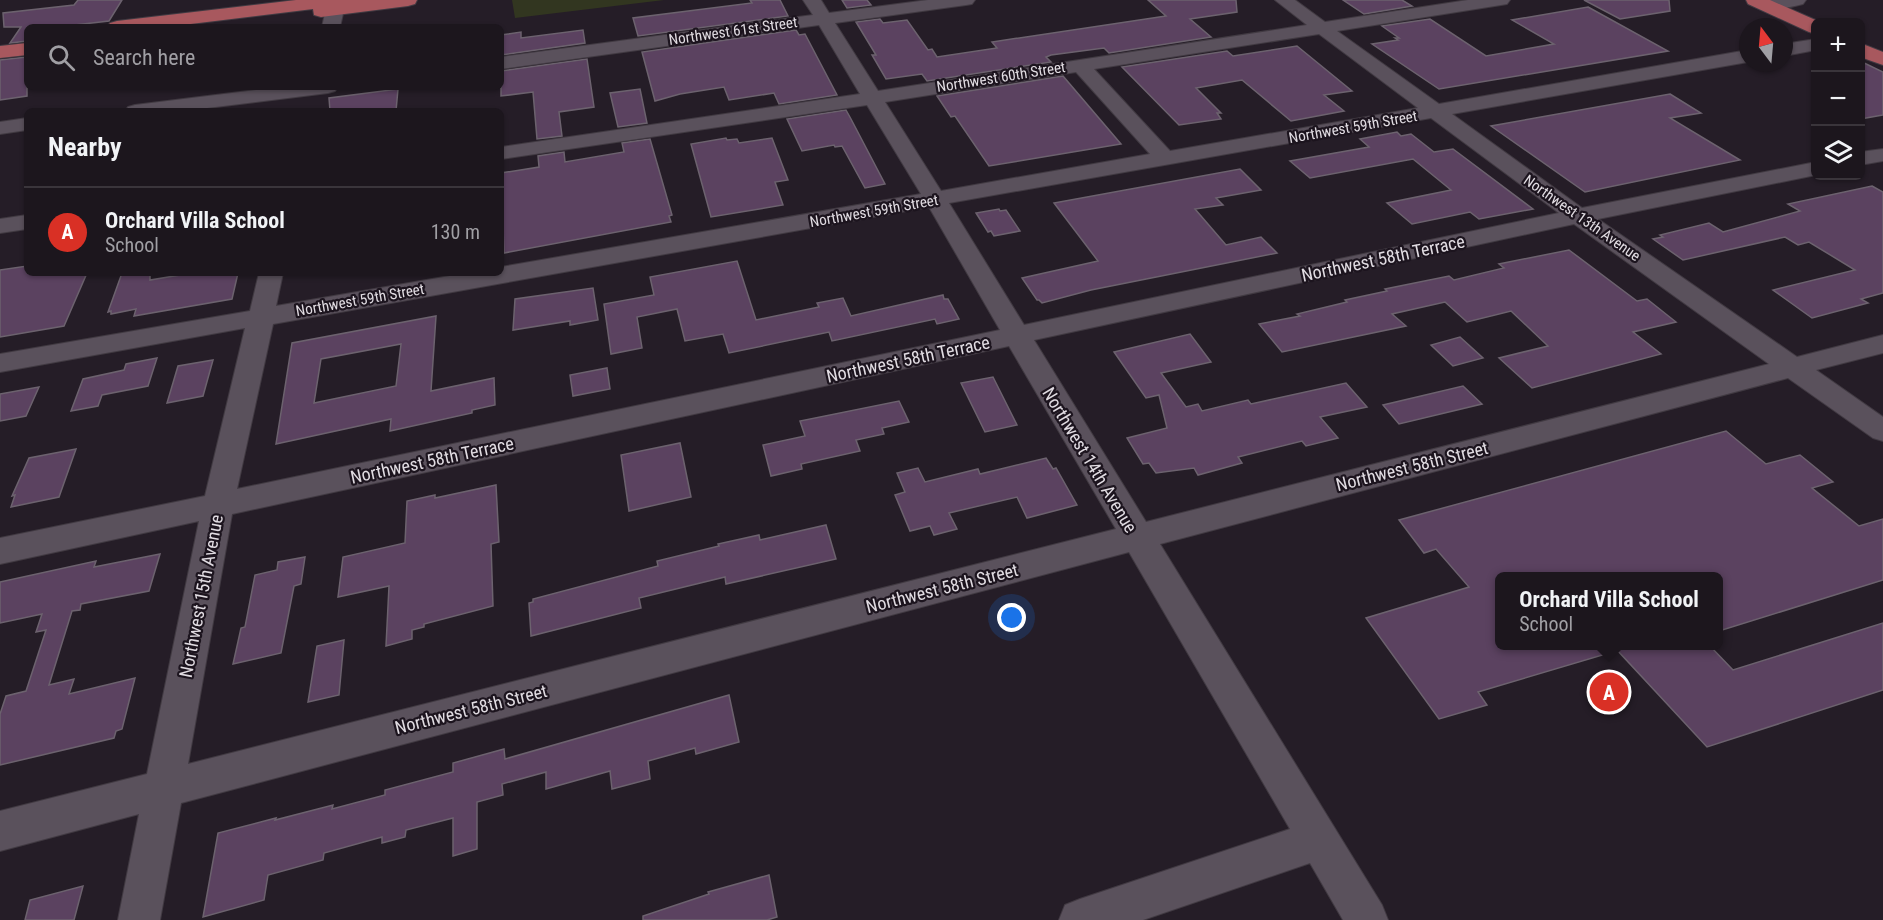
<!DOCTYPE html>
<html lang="en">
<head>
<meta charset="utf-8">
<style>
  body { margin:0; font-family:"Roboto Condensed",sans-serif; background:#251f26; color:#f1f3f6 }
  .controls { position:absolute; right:18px; top:18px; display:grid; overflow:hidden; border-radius:9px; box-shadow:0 2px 4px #0004 }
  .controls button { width:54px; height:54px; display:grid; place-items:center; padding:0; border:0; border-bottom:2px solid #3a353b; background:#1c161d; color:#f1f3f6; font:30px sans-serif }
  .compass { position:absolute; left:1739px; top:18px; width:54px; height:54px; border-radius:50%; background:#1c161d; box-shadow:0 2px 4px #0004; rotate:344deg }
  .you { position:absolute; left:1012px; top:618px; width:21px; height:21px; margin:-15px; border:4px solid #fff; border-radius:50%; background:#1a73e8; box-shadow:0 0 0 9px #1a73e833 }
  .badge { display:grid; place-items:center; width:39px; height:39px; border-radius:50%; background:#d93025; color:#fff; font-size:20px; font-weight:700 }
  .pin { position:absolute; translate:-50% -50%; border:3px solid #fff; box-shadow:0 2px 6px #0006 }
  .popup { position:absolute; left:1495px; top:572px; width:228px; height:78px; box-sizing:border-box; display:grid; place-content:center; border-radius:9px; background:#1c161d; filter:drop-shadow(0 2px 4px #0005); font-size:20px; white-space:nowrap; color:#a09fa4 }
  .popup b { font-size:22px; color:#f1f3f6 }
  .popup::after { content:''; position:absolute; left:50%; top:100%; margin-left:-12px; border:12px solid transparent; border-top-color:#1c161d }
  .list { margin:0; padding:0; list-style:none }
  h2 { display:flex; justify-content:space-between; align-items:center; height:78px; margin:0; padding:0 24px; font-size:26px }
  h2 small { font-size:20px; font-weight:400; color:#a09fa4 }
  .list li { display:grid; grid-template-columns:39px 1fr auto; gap:18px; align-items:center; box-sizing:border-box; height:90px; padding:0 24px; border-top:2px solid #3a353b }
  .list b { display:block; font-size:22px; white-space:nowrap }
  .list p { margin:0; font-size:20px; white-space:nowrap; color:#a09fa4 }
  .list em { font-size:20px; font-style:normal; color:#a09fa4 }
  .icon { flex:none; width:33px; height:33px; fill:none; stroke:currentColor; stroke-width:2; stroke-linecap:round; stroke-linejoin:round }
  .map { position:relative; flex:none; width:1883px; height:920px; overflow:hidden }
  .search { position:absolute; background:#1c161d; box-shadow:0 2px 4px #0004; left:24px; top:24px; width:480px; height:66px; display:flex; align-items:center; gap:15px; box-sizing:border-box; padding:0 21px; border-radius:9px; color:#a09fa4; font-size:22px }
  .panel { position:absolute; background:#1c161d; box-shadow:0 2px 4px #0004; left:24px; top:108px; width:480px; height:168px; border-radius:9px }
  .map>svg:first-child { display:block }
  .green { fill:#323620 }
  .building { fill:#5b4260; stroke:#6c626e; stroke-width:1.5; fill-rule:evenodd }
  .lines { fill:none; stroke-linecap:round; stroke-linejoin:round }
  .minor-casing { stroke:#413a42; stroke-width:2 }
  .major-casing { stroke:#413a42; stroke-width:2 }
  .minor { fill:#5a515c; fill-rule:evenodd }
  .major { fill:#a8585e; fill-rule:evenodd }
  .labels { text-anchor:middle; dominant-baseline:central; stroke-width:4.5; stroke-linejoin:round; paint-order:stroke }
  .far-street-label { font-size:15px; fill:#e1dce2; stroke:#1c141e }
  .street-label { font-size:18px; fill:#e1dce2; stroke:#1c141e }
</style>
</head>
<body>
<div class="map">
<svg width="1883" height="920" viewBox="0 0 1883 920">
  <rect width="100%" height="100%" fill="#251d27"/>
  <polygon class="green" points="512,0 664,0 515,18"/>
  <g class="building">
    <polygon points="78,0 122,0 109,21 57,27 27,27 27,41 10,43 21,27 4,27 3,13 74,5"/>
    <polygon points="750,0 780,0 788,16 638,36 633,18 752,3"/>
    <polygon points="842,0 867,0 871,5 847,8"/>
    <polygon points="1148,0 1236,0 1237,12 1190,19 1211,37 1109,53 1104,48 1051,55 1046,57 1051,62 927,81 922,74 886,79 872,55 876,55 856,22 880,19 883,23 907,20 928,50 932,49 937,57 997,48 992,42 1166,16"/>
    <polygon points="1343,0 1402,0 1412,6 1364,14"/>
    <polygon points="1584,0 1669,0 1670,11 1620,19"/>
    <polygon points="1588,7 1668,51 1439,89 1372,44 1398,40 1395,38 1399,38 1382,26 1430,19 1486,56 1554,44 1512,20"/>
    <polygon points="583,30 585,43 501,55 501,35 521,32 521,38"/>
    <polygon points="796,30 799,35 805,34 837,95 779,104 774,93 729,100 724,87 680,94 655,101 642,52"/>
    <polygon points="1297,46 1352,91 1324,95 1344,111 1291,121 1242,80 1196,88 1221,113 1217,113 1221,119 1179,125 1122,67 1227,51 1233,56"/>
    <polygon points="27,57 27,96 0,100 0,60"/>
    <polygon points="587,59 594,107 559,112 562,136 537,139 533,92 501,96 501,71"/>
    <polygon points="1860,61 1883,72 1883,115 1860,119"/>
    <polygon points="1063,76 1121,144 989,166 955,116 951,117 937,96"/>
    <polygon points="398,89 396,111 330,111 329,98"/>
    <polygon points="640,89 647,123 618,127 610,93"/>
    <polygon points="1670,94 1701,113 1670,118 1740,160 1585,192 1491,126"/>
    <polygon points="846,110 851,119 885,184 865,188 842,146 835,147 834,145 802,151 787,119"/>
    <polygon points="1397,132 1401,136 1411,134 1434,152 1453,149 1533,209 1479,219 1470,212 1412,224 1387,203 1451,190 1413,159 1310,178 1290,161 1369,147 1360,139"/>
    <polygon points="726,138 727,140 737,139 739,143 772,138 788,180 775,182 783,205 711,217 691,144"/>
    <polygon points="650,139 672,215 669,216 671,222 504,253 501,173 539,167 538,156 564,152 565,162 624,152 622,143"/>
    <polygon points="1240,169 1261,190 1216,198 1223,205 1195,209 1226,245 1261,237 1277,253 1091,290 1042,303 1039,300 1037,300 1022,278 1098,261 1054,203"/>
    <polygon points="1872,186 1883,192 1883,293 1861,299 1868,303 1812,318 1773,290 1855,270 1809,242 1798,245 1785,237 1683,260 1653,239 1663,237 1660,235 1709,223 1723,232 1800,211 1788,204"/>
    <polygon points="999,209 1000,211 1006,210 1020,231 994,236 991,231 988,232 976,213"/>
    <polygon points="1569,250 1637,301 1647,299 1676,322 1633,332 1661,354 1532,388 1499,358 1548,346 1511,311 1467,322 1445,302 1392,314 1406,326 1282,352 1259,324 1300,316 1297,314 1347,302 1345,300 1387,291 1385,289 1449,276 1454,280 1504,268 1499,264"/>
    <polygon points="737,261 756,320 819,307 817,303 843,298 851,316 943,295 944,299 948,299 959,319 937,324 935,319 832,341 829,332 729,353 723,334 685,341 677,309 637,317 642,348 611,354 604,304 654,295 650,277"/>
    <polygon points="27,266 27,273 87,273 64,326 0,337 0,270"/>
    <polygon points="122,273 150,273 150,280 192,273 238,273 232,299 134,316 136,309 111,314 111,311 108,312"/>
    <polygon points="593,288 598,320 570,325 570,321 513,330 515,299"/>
    <path d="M436,316L431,391L494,378L495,405L472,410V413L390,431L391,419L276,444L292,343ZM401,344L396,386L314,403L321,359Z"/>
    <polygon points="1190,334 1211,362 1161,373 1186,407 1198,404 1202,411 1248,400 1251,404 1346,383 1367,407 1320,417 1338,438 1306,446 1302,441 1238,457 1242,463 1198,475 1194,468 1156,473 1149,463 1143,464 1127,438 1167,428 1159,395 1146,398 1114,352"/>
    <polygon points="1460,337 1483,358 1453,366 1431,345"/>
    <polygon points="157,358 148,386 102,395 98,406 71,411 83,379 124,370 126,364"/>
    <polygon points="213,360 203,396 167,403 178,366"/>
    <polygon points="607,368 610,389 573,396 570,375"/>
    <polygon points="993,377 1017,425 985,432 961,383"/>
    <polygon points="1463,386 1482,404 1399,424 1383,405"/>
    <polygon points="39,387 26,416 0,421 0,394"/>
    <polygon points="899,401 909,422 882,428 884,434 856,440 860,451 801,464 802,469 771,476 763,445 805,436 800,421"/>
    <polygon points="1726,431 1766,464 1800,455 1833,482 1812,488 1859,526 1883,519 1883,580 1719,631 1719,576 1500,576 1500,645 1709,645 1733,670 1883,623 1883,690 1707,747 1616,649 1616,651 1478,692 1487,705 1439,719 1366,618 1469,587 1436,549 1424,553 1399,520"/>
    <polygon points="680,443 691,497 629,511 621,455"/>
    <polygon points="76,449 59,497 11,507 15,495 12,496 29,458"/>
    <polygon points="1046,458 1053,469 1056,468 1077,505 1027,518 1017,497 949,513 957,529 934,535 930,526 910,531 895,495 905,492 897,473 918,468 925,482 978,469 980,474"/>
    <polygon points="496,485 499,542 491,544 493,606 424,624 424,627 412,630 412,639 386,646 389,586 338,597 343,557 405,543 407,501 435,495 435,498"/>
    <polygon points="826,525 836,559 726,584 725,577 639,598 641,608 531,636 529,603 533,602 533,599 658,566 657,561 719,546 718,544 759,535 760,540"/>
    <polygon points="160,554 149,591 81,604 80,610 72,611 49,685 74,679 69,694 135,678 122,729 116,731 114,738 0,765 0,714 6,696 26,691 46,630 36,632 42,614 0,623 0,582 96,561 94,567"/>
    <polygon points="305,557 301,584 294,586 281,653 233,664 241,628 245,627 255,575 277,570 278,562"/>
    <polygon points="344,640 339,695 308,702 317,646"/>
    <polygon points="729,695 739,742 696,754 695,748 648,761 650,779 612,789 610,771 546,789 546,772 502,784 503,795 477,802 477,849 453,856 453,818 406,830 405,837 382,843 382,837 324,853 323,860 268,875 264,900 203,917 218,833 276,818 275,820 333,805 332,809 385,795 385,790 453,772 453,763 504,749 505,759"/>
    <polygon points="769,875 777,917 767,920 643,920 643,916 709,894 708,892"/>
    <polygon points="83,886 74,920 25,920 30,900"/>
  </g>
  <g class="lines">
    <g class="minor-casing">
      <g id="minor">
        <polygon points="328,0 346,0 340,27 322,27"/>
        <path d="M803,0H821L829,13L928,0H975L972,4L966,5L835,23L878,91L1307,25L1275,0H1295L1325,22L1468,0H1510L1507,4L1501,5L1337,31L1439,104L1748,50V62L1452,114L1582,208L1816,162V175L1598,219L1797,357L1883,335V353L1816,370L1883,417V441L1873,438L1788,378L1160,544L1382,905L1388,920H1343L1310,863L1143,920H1059L1065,905L1080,899L1290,829L1129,552L181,803L160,920H118L139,814L0,851V811L147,774L199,521L0,564V538L205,496L245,328L0,372V354L250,311L259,273H283L276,306L467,273H501V267L921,194L867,105L501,159V147L860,94L819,25L501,69V57L813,15ZM1319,34L1418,108L1170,151L1094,69ZM1076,72L1150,154L941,191L885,102ZM1431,118L1559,213L1024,325L949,203ZM929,207L1000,330L237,489L273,324ZM1574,224L1769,364L1146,522L1034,340ZM1009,346L1116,529L188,764L232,514Z"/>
        <path d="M1765,0H1806L1803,4C1790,7 1773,12 1760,9L1757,5Z"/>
        <polygon points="1816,39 1816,50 1784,56 1784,44"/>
        <polygon points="281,87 338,87 335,91 328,93 183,111 125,111 128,107 135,105"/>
        <polygon points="27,118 27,130 0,134 0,122"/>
        <polygon points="1883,149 1883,161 1860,165 1860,152"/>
        <polygon points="27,215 27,229 0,233 0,219"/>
      </g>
    </g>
    <g class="major-casing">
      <g id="major">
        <polygon points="296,0 417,0 415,4 408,6 321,17 314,15 313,9 166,27 107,27 110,23 117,21"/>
        <polygon points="1746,0 1770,0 1820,22 1816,22 1816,34 1809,32 1748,4"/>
        <polygon points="27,43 27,55 0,58 0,46"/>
        <polygon points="1860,43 1883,52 1883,65 1860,57"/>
      </g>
    </g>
    <use href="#minor" class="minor"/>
    <use href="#major" class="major"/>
  </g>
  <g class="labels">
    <g class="far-street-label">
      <text transform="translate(733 31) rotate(-8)">Northwest 61st Street</text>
      <text transform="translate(1001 77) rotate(-9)">Northwest 60th Street</text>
      <text transform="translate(1353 127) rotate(-10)">Northwest 59th Street</text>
      <text transform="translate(874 211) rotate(-10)">Northwest 59th Street</text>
      <text transform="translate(1582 218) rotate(35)">Northwest 13th Avenue</text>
      <text transform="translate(360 300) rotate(-10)">Northwest 59th Street</text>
    </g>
    <g class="street-label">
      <text transform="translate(1383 258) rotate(-12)">Northwest 58th Terrace</text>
      <text transform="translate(908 359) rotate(-12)">Northwest 58th Terrace</text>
      <text transform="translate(432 460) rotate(-12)">Northwest 58th Terrace</text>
      <text transform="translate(1090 460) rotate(59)">Northwest 14th Avenue</text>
      <text transform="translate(1412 466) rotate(-14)">Northwest 58th Street</text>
      <text transform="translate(942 588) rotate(-14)">Northwest 58th Street</text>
      <text transform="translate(201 596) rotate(-79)">Northwest 15th Avenue</text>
      <text transform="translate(471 709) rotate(-14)">Northwest 58th Street</text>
    </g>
  </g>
</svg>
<div class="controls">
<button>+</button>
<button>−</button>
<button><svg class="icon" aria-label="layers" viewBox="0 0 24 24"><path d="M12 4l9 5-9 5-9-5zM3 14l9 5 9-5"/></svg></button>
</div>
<svg class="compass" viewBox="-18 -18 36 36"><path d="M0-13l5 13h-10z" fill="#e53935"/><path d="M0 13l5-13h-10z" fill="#a09fa4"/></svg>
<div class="you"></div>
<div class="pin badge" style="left:1609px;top:692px">A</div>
<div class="popup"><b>Orchard Villa School</b>School</div>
<div class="search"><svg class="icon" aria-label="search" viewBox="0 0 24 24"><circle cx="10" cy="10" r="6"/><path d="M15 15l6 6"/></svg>Search here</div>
<section class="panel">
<h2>Nearby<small></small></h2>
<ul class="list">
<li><span class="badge">A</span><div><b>Orchard Villa School</b><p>School</p></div><em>130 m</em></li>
</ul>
</section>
</div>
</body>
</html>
